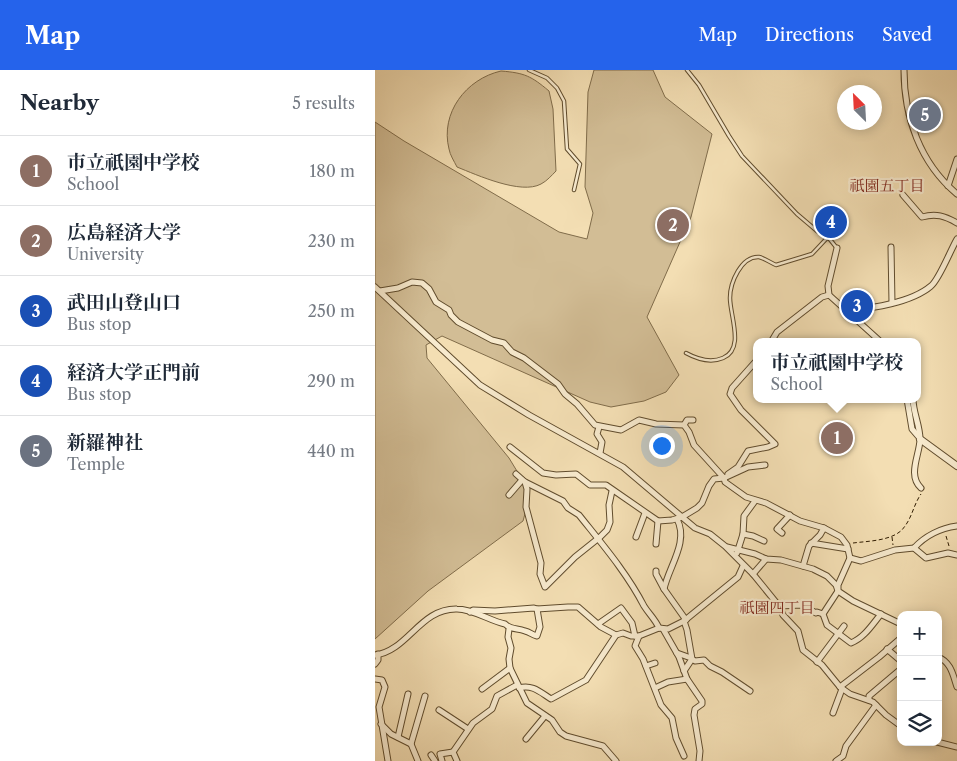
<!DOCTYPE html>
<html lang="en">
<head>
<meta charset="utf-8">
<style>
  body { margin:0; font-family:"Libre Caslon Text","Noto Serif JP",serif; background:#f2f2f3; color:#1f2937 }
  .controls { position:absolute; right:15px; bottom:15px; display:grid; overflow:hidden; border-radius:10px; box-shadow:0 2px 12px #0003 }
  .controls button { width:45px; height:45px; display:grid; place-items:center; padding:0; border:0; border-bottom:1px solid #e0e1e3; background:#fff; color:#1f2937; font:25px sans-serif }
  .compass { position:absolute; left:462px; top:15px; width:45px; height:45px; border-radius:50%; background:#fff; box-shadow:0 2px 12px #0003; rotate:336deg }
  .you { position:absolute; left:286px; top:375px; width:18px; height:18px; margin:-12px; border:4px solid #fff; border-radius:50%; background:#1a73e8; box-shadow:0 0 0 8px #1a73e833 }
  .badge { display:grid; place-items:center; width:32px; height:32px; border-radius:50%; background:#2563eb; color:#fff; font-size:16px; font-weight:700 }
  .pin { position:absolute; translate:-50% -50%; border:2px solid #fff; box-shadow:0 1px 5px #0006 }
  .popup { position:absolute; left:378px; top:268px; width:168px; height:65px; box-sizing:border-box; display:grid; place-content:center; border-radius:10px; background:#fff; filter:drop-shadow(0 1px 4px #0005); font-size:16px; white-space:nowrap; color:#747a83 }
  .popup b { font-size:19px; color:#1f2937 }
  .popup::after { content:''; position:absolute; left:50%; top:100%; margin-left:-10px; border:10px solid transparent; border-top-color:#fff }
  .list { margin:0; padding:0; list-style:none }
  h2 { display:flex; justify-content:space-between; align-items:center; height:65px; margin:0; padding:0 20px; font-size:21px }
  h2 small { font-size:16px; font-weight:400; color:#747a83 }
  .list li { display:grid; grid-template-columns:32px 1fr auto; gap:15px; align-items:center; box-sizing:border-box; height:70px; padding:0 20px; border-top:1px solid #e0e1e3 }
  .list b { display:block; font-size:19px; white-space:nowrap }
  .list p { margin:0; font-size:16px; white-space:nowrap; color:#747a83 }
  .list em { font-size:16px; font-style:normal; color:#747a83 }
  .icon { flex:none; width:28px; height:28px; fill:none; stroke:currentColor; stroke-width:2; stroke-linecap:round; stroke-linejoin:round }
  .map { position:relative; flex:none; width:582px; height:691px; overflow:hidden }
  header { display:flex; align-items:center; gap:30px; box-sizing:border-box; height:70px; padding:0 25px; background:#2563eb; color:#fff }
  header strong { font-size:24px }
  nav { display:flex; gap:28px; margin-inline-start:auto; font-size:18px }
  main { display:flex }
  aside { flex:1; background:#fff }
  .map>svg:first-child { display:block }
  .green { fill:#d2bd95; stroke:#806c4a }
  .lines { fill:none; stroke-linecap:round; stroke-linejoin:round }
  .service-casing { stroke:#604c2d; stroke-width:4.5 }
  .minor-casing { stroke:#604c2d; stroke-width:7 }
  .tertiary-casing { stroke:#604c2d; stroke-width:8 }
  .path { stroke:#2f1b00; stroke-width:1; stroke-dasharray:4 2.5; stroke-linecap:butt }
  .service { stroke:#f7eace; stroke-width:2.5 }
  .minor { stroke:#f7eace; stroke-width:5 }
  .tertiary { stroke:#f7eace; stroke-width:6 }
  .labels { text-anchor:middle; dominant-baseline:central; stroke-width:4.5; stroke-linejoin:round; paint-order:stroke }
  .neighbourhood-label { font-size:15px; fill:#7a1f14; stroke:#f7eace }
</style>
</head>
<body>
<header>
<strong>Map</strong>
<nav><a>Map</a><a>Directions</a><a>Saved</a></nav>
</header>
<main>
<aside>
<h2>Nearby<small>5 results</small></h2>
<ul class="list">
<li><span class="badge" style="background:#8d6e63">1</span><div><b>市立祇園中学校</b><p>School</p></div><em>180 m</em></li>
<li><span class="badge" style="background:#8d6e63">2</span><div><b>広島経済大学</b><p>University</p></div><em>230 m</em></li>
<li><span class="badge" style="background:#1a4fb4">3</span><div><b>武田山登山口</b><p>Bus stop</p></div><em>250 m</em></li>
<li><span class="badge" style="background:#1a4fb4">4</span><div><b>経済大学正門前</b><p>Bus stop</p></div><em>290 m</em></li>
<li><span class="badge" style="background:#6b7280">5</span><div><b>新羅神社</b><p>Temple</p></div><em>440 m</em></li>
</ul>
</aside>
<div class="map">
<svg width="582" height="691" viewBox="0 0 582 691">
  <rect width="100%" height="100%" fill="#f3deb3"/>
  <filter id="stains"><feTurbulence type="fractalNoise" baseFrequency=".004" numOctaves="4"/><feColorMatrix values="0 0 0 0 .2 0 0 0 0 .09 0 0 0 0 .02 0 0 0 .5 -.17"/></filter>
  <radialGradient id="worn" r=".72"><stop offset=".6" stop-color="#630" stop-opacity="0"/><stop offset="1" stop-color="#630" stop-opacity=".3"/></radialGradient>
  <g class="green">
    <polygon points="219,0 278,0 290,27 337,64 316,147 272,247 304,305 291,322 269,331 236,337 215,332 67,266 51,275 52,288 134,388 148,411 154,429 148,451 53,521 0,569 0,52 29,71 184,162 212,169 218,143 210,117 213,22"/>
    <path d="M126,1C150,3 156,6 174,21L178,39L181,101C177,105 172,111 166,114C146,125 102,105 82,97C79,91 75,85 74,79C65,43 91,9 126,1Z"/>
  </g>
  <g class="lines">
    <g class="service-casing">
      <g id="service">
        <polyline points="154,0 172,8 182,18 189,31 192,79 205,94 199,120"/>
        <polyline points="312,0 324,15 354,66 367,86 422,144 442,161 453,167 461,177"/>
        <path d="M311,283C322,289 336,293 348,288C370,279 355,246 355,228C355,213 366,186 384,187C389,188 396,193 401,195L437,184L453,167"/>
      </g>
    </g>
    <g class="minor-casing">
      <g id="minor">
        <path d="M529,0C529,47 545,93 582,124"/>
        <polyline points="573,116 582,89"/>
        <path d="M528,125L547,147C561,143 570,146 582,153"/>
        <polyline points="516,177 517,233"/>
        <polyline points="462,178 453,216 454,225 506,272"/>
        <polyline points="0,217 105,315 154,345 248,397 320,458 335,464 350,476 378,504 404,536 408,545 423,561 428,580 447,595 465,617 475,624 498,632 511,645 526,656"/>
        <polyline points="5,221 23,218 37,212 47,213 54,219 61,232 74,240 76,245 83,252 117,270 129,273 137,282 149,288 183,314 190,324 202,334 220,355 246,360 264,350 281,354 309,355 314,362 319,375 349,408 350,412 371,427 391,433 425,451 449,458 466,467 472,475 475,488 463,515 463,521 478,531 526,554"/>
        <path d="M472,241C497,238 536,233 556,216C564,210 576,179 582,169"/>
        <polyline points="396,272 402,262 447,227 454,225"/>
        <polyline points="532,329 537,359 543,366"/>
        <path d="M538,329C538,342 545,356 545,369C545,384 532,405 546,418"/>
        <polyline points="309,355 312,350 318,350"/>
        <polyline points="224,357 222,364 227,372 225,383"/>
        <polyline points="135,377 168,403 181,405 201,404 215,415 231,415 283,451 297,450 307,447 322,438 327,433 334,416 339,409 349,408 373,397 390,395"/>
        <path d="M141,404L150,412L188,431L193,438L204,445C227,474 252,503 269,536C274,544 280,549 284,558"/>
        <polyline points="353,404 363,397 373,381 393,377 400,374 366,340 355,324 357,318 382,290"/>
        <polyline points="150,412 152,419 151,437 166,493 165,504 170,517 200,487 225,467 232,460 235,452 234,435 237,421"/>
        <polyline points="134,425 147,410"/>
        <path d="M302,449C314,472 294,496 289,519L311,550"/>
        <polyline points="407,463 402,459 415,445"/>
        <polyline points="368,464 378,466 389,471"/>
        <polyline points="261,467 270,443"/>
        <polyline points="436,473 473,479"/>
        <polyline points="281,474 283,451"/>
        <path d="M352,477L380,484L391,489L406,490L438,499L452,506L461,515L463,521L448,544L452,555L476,573C489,568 497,555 506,544"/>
        <polyline points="539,478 551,488 573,483 582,485"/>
        <polyline points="362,483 368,464 369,446 380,431"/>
        <path d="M475,488L486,491L520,480L539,478C550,466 566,458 582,456"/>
        <polyline points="428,496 434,476 445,465 449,458"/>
        <polyline points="281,501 281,504 289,519"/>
        <polyline points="378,504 391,489"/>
        <polyline points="404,536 427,535 441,543 442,542 448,544"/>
        <polyline points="95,542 98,540 120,541 159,538 162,539 193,537 203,537 226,557 241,565"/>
        <polyline points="309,551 312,560 317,589 320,591 329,590 335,596 347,602 375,621"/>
        <polyline points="223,554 246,538 257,553 260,566"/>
        <polyline points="134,559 133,567 136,578 134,589 135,598 152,633 177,650 185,662 191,666 228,676 241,691"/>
        <polyline points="288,559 304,587 312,609 327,631 327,634 320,639 319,645 325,681 324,691"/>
        <polyline points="264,566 260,576 268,589 286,635 297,648 301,668 309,686"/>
        <polyline points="512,579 526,591"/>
        <polyline points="302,583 316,588"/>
        <path d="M0,585C33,581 45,538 82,539C98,539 115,551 130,554C136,560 142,558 150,561C155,562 157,565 162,566L165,557L162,539"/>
        <path d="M563,587C576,592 578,605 582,617"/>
        <polyline points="442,592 469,556"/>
        <polyline points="0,594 3,590 3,584"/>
        <polyline points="271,596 280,593"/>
        <polyline points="309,601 317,589"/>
        <polyline points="0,609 7,610 10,617 4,637 13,691"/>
        <polyline points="465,617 504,587 526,568"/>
        <path d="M144,618C157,614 165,622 176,629L211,610L241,565L248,563L256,566H264L284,558L293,559L309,551L363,507L368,496"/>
        <polyline points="280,618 293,612 312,609"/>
        <polyline points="107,619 135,598"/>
        <polyline points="494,630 494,626 526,599"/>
        <polyline points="64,640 93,659"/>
        <polyline points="458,643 467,619"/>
        <polyline points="6,654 16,664 36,674 43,691"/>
        <polyline points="23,667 33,624"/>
        <polyline points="151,669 170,646"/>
        <polyline points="562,672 582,677"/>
        <polyline points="36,674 50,626"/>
        <polyline points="56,685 60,691"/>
        <polyline points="67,691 65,684 78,682"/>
        <polyline points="82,691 78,682 98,653 117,639 122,626 142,615"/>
        <polyline points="461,691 468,686 471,676 501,635"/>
      </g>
    </g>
    <g class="tertiary-casing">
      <polyline id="tertiary" points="545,369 582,396"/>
    </g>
    <g class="path">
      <polyline points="571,466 574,476"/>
      <polyline points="517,467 518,475"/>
      <path d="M478,473C493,471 521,471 530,456C537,447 539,434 546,424"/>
    </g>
    <use href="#service" class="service"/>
    <use href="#minor" class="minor"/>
    <use href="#tertiary" class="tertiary"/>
  </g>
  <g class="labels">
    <g class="neighbourhood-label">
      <text x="512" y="115">祇園五丁目</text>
      <text x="402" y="537">祇園四丁目</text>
    </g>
  </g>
  <rect width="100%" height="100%" filter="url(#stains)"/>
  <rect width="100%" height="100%" fill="url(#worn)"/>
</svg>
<div class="controls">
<button>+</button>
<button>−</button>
<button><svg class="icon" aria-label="layers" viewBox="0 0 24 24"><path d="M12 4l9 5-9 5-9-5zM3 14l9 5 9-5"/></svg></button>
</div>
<svg class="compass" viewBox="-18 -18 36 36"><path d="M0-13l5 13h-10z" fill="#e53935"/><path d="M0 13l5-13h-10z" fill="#747a83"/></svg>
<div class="you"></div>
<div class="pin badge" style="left:462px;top:368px;background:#8d6e63">1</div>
<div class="popup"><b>市立祇園中学校</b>School</div>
<div class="pin badge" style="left:298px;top:155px;background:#8d6e63">2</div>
<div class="pin badge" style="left:482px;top:236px;background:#1a4fb4">3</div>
<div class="pin badge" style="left:456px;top:152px;background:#1a4fb4">4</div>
<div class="pin badge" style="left:550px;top:45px;background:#6b7280">5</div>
</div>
</main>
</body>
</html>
